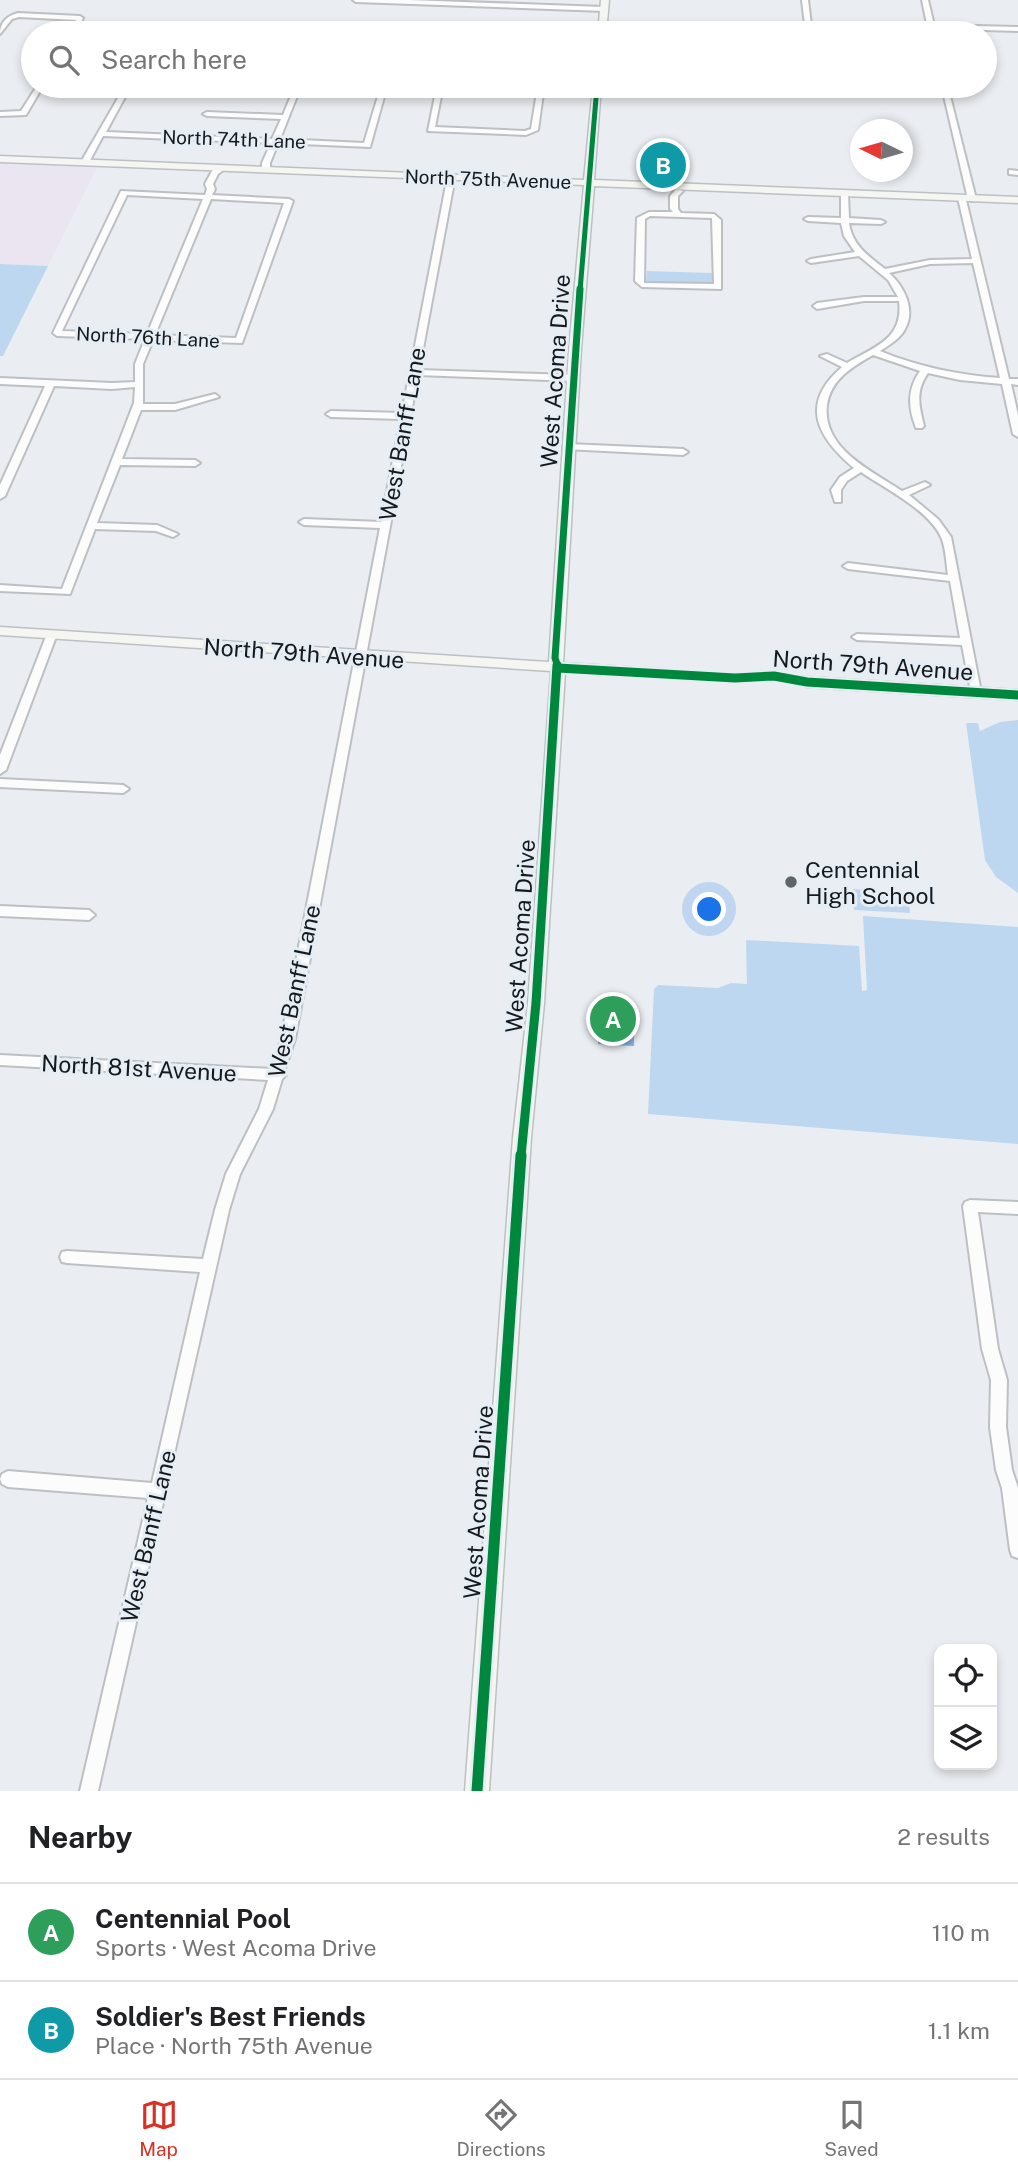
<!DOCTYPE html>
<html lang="en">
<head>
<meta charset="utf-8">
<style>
  body { margin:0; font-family:"Public Sans",sans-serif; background:#f6f6f6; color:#202124 }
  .controls { position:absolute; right:21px; bottom:21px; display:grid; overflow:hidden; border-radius:14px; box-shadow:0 4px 10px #0003 }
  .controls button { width:63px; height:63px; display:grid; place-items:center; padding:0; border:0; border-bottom:2px solid #e0e0e0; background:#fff; color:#202124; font:35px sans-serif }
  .compass { position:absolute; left:850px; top:119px; width:63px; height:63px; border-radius:50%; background:#fff; box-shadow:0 4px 10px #0003; rotate:275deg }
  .you { position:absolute; left:710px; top:910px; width:24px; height:24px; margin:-18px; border:5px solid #fff; border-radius:50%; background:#1a73e8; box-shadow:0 0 0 10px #1a73e833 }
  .badge { display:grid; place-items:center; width:46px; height:46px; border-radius:50%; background:#d93025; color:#fff; font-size:23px; font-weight:700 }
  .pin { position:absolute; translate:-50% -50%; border:4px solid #fff; box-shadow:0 2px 7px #0006 }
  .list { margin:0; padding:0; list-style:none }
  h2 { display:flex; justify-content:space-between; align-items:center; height:91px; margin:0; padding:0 28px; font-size:30px }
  h2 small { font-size:23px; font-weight:400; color:#757577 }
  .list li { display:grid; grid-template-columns:46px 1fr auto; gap:21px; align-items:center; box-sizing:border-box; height:98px; padding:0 28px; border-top:2px solid #e0e0e0 }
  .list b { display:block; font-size:26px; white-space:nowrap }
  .list p { margin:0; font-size:23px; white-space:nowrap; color:#757577 }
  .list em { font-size:23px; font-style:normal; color:#757577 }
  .icon { flex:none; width:38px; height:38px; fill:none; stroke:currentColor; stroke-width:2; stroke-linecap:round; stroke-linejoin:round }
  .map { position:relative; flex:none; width:1018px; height:1791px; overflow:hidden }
  .search { position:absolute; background:#fff; box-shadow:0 4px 10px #0003; left:21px; right:21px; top:21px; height:77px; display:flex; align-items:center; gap:18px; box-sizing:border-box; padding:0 24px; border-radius:38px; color:#757577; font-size:26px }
  .sheet { height:287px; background:#fff }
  nav { display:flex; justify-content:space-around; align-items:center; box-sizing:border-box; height:98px; border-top:2px solid #e0e0e0; background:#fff; font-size:19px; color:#757577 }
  nav a { display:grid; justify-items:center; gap:4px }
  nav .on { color:#d93025 }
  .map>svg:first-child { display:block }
  .commercial { fill:#ebe5f1 }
  .green { fill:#bdd7f1 }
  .water { fill:#89b6e1 }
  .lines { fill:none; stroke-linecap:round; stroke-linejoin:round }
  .street-casing { stroke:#bdc0c3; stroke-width:4 }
  .secondary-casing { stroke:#bdc0c3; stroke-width:3 }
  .street { fill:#fcfcfd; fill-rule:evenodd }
  .secondary { fill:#f5f5f2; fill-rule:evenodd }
  .cycleway-far3-casing { stroke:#e6eef5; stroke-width:8 }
  .cycleway-far2-casing { stroke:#e6eef5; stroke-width:10 }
  .cycleway-far1-casing { stroke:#e6eef5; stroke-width:13 }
  .cycleway-casing { stroke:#e6eef5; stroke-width:16 }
  .cycleway-far3 { stroke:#00873e; stroke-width:5 }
  .cycleway-far2 { stroke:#00873e; stroke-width:7 }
  .cycleway-far1 { stroke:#00873e; stroke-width:9 }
  .cycleway { stroke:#00873e; stroke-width:11 }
  .poi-dot { fill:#616467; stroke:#e6eef5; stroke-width:2.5 }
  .labels { text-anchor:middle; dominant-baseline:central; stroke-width:6; stroke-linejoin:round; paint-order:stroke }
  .far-street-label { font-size:19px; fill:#17191c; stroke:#e6eef5 }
  .street-label { font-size:23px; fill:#17191c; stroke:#e6eef5 }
  .poi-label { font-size:23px; fill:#17191c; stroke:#e6eef5; text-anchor:start }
</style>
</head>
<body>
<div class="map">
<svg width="1018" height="1791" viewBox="0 0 1018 1791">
  <rect width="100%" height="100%" fill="#eaeef2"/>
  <polygon class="commercial" points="0,164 97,167 48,266 0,264"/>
  <g class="green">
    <polygon points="445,86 535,86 534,93 444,90"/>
    <polygon points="0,264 48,266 3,356 0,356"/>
    <polygon points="647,271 712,273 712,283 650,283 646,281"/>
    <polygon points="1018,720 1018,893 996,877 985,860 966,723 978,723 980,731 1000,722"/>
    <polygon points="853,889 908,893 910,913 854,910"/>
    <polygon points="863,916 1018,927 1018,1144 648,1114 654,989 658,985 718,988 731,983 747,984 746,940 859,946 862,991 867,990"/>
  </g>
  <path class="water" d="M617,996V1022L634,1024V1046L598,1044V1022H609V1017L589,1016C591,1001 603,997 617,996Z"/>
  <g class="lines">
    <g class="street-casing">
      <g id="street">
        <polygon points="353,0 409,0 604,7 607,9 604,11 356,2"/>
        <polygon points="802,0 808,0 812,33 806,33"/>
        <polygon points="922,0 928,0 934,25 1018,27 1018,31 884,27 884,33 878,33 877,25 880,23 927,24"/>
        <path d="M18,13L80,16L83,18L76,33H70L76,20L19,17L12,19L0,34C0,22 7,16 18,13Z"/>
        <polygon points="37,86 43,86 26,115 0,116 0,112 21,111"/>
        <polygon points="125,86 131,86 106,132 272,139 281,119 207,116 203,114 207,112 283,115 295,86 301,86 280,139 364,143 381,86 387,86 370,147 278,143 270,163 270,170 266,172 262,170 262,163 271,143 103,136 88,164 82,164 81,162"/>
        <polygon points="437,86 443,86 435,127 525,131 531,129 538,86 544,86 538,130 526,135 428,131"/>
        <polygon points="547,86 599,86 596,88 550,88"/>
        <polygon points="603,86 724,88 727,90 724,92 606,88"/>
        <polygon points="947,94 950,96 976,199 972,201 968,199 944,96"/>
        <path d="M219,166L226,168L218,174L213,184L215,189L212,195L289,199L293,201L242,343L153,340L143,364V404H175L215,394L219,397L175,410H141L122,459L195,460L200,463L195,466L120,465L97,523L157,525L178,534L173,537L156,531L95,529L70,594L0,591V585L62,589L134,403L135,387L112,389L54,386L5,496L0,499V485L45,386L0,384V378L112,383L135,382V364L145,339L57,336L53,333L121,191L205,195L207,189L205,184L212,171ZM127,195L203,199L147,334L62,331ZM211,199L284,203L236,338L155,335Z"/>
        <polygon points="1009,170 1018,171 1018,175 1009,174"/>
        <polygon points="448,175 455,177 419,370 573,375 577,378 573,381 418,375 295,1039 284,1072 286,1075 282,1079 273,1109 240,1174 229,1210 98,1791 80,1791 148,1498 8,1487 2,1484 0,1479 2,1474 8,1471 152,1483 200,1272 67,1263 62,1262 60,1257 62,1252 67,1251 203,1259 215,1210 226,1174 259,1109 268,1080 0,1065 0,1055 272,1069 281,1039 380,528 304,525 299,522 304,519 381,522 401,419 331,417 326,414 331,411 402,413"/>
        <path d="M676,189L683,191L678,196V209L681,213L714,214L721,220V289L642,287L635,281L637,218L649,212H673L670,209V196ZM650,216L712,218L714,284L644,283L645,219Z"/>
        <path d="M841,192L848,194L849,218L881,220L885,222L881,224L849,223C852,245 868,256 885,269L930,260L972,259L958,198L965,196L1009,379H1018V385L1011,384L1018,415V437L1013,434L1002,384L960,380L928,373C915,391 919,406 924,426L922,428H916C908,407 907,390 920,371L873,355C852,367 831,379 827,405C822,449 872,471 902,491L925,482L930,485L909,495L938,519L951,537L981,692L980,695H972L971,692L962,645L857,640L852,637L857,634L960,638L950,581L848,569L843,566L848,563L948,575C946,563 946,548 941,537C929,510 884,488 861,472L847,481L841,490V502H835L831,490L840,477L854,468C817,437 799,404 842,367L820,356L827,354L847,363C874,347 904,339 899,301H864L817,309L813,306L817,303L864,297H898L888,280L859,256L811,263L807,261L811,259L855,252L844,236L841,223L808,221L804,219L808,217L841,218ZM973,263L1000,378C958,375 919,367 880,351C889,345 900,339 905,329C916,310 904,286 889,273L930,264Z"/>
        <polygon points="568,444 683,449 688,452 683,455 565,449 563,447"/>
        <polygon points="52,631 57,634 6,770 0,774 0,755 47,634"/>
        <polygon points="0,779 123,785 129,789 123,793 0,787"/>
        <polygon points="0,906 89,910 95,915 89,920 0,916"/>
        <polygon points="970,1200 1018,1202 1018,1214 978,1212 998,1349 1007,1380 1006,1427 1012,1470 1018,1488 1018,1558 1012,1556 1010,1550 1002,1488 996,1470 990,1427 991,1380 982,1349 963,1206 965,1202"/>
      </g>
    </g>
    <g class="secondary-casing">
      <g id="secondary">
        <polygon points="601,0 609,0 606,33 598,33"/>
        <polygon points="593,86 601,86 594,180 1018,197 1018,203 594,186 581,349 563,663 735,674 774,672 807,677 1018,690 1018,700 807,687 774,680 735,682 565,672 544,1003 531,1138 489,1791 465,1791 513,1138 528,1003 551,671 0,635 0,627 549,662 569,349 584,185 0,162 0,156 584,180"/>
      </g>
    </g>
    <use href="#street" class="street"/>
    <use href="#secondary" class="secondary"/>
    <g class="cycleway-far3-casing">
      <polyline id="cycleway-far3" points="580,291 597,86"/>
    </g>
    <g class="cycleway-far2-casing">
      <polyline id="cycleway-far2" points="558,667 555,658 580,289"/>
    </g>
    <g class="cycleway-far1-casing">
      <g id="cycleway-far1">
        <polyline points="558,668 735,678 774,676 807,682 1018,695"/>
        <polyline points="521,1156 536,1003 557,665"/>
      </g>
    </g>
    <g class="cycleway-casing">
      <polyline id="cycleway" points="477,1791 521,1155"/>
    </g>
    <use href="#cycleway-far3" class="cycleway-far3"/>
    <use href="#cycleway-far2" class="cycleway-far2"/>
    <use href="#cycleway-far1" class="cycleway-far1"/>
    <use href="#cycleway" class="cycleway"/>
  </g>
  <circle class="poi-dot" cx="791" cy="882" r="7"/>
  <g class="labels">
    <g class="far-street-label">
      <text transform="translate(234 139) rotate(2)">North 74th Lane</text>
      <text transform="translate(488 179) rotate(2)">North 75th Avenue</text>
      <text transform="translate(148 337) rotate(3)">North 76th Lane</text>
    </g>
    <g class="street-label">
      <text transform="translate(555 371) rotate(-86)">West Acoma Drive</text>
      <text transform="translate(402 434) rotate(-80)">West Banff Lane</text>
      <text transform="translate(304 653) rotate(4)">North 79th Avenue</text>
      <text transform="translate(873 665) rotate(4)">North 79th Avenue</text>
      <text transform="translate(520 936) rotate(-86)">West Acoma Drive</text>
      <text transform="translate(294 991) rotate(-78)">West Banff Lane</text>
      <text transform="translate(139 1068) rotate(3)">North 81st Avenue</text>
      <text transform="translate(478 1502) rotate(-86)">West Acoma Drive</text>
      <text transform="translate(148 1536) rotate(-77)">West Banff Lane</text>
    </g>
    <g class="poi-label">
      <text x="805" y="869">Centennial<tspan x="805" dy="26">High School</tspan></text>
    </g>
  </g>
</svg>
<div class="controls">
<button><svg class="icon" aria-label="locate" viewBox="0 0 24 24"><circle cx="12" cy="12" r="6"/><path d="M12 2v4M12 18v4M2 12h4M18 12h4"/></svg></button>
<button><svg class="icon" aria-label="layers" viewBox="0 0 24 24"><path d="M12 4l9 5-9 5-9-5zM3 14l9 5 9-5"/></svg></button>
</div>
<svg class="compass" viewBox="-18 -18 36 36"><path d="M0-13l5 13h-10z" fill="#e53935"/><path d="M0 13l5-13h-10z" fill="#757577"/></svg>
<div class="you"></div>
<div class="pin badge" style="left:613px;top:1019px;background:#2e9e5b">A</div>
<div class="pin badge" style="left:663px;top:165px;background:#0f9aa8">B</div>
<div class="search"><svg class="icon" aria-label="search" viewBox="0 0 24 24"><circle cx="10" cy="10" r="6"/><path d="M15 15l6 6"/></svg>Search here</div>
</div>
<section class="sheet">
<h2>Nearby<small>2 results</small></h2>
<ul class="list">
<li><span class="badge" style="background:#2e9e5b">A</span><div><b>Centennial Pool</b><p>Sports · West Acoma Drive</p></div><em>110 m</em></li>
<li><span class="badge" style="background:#0f9aa8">B</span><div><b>Soldier's Best Friends</b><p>Place · North 75th Avenue</p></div><em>1.1 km</em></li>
</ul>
</section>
<nav>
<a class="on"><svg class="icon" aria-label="map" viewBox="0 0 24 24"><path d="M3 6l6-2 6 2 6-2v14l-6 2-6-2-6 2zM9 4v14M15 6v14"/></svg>Map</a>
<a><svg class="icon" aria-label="directions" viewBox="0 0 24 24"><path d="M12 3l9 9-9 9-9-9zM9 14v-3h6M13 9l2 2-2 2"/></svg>Directions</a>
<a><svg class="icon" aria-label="saved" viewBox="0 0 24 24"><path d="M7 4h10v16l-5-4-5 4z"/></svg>Saved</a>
</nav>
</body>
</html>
